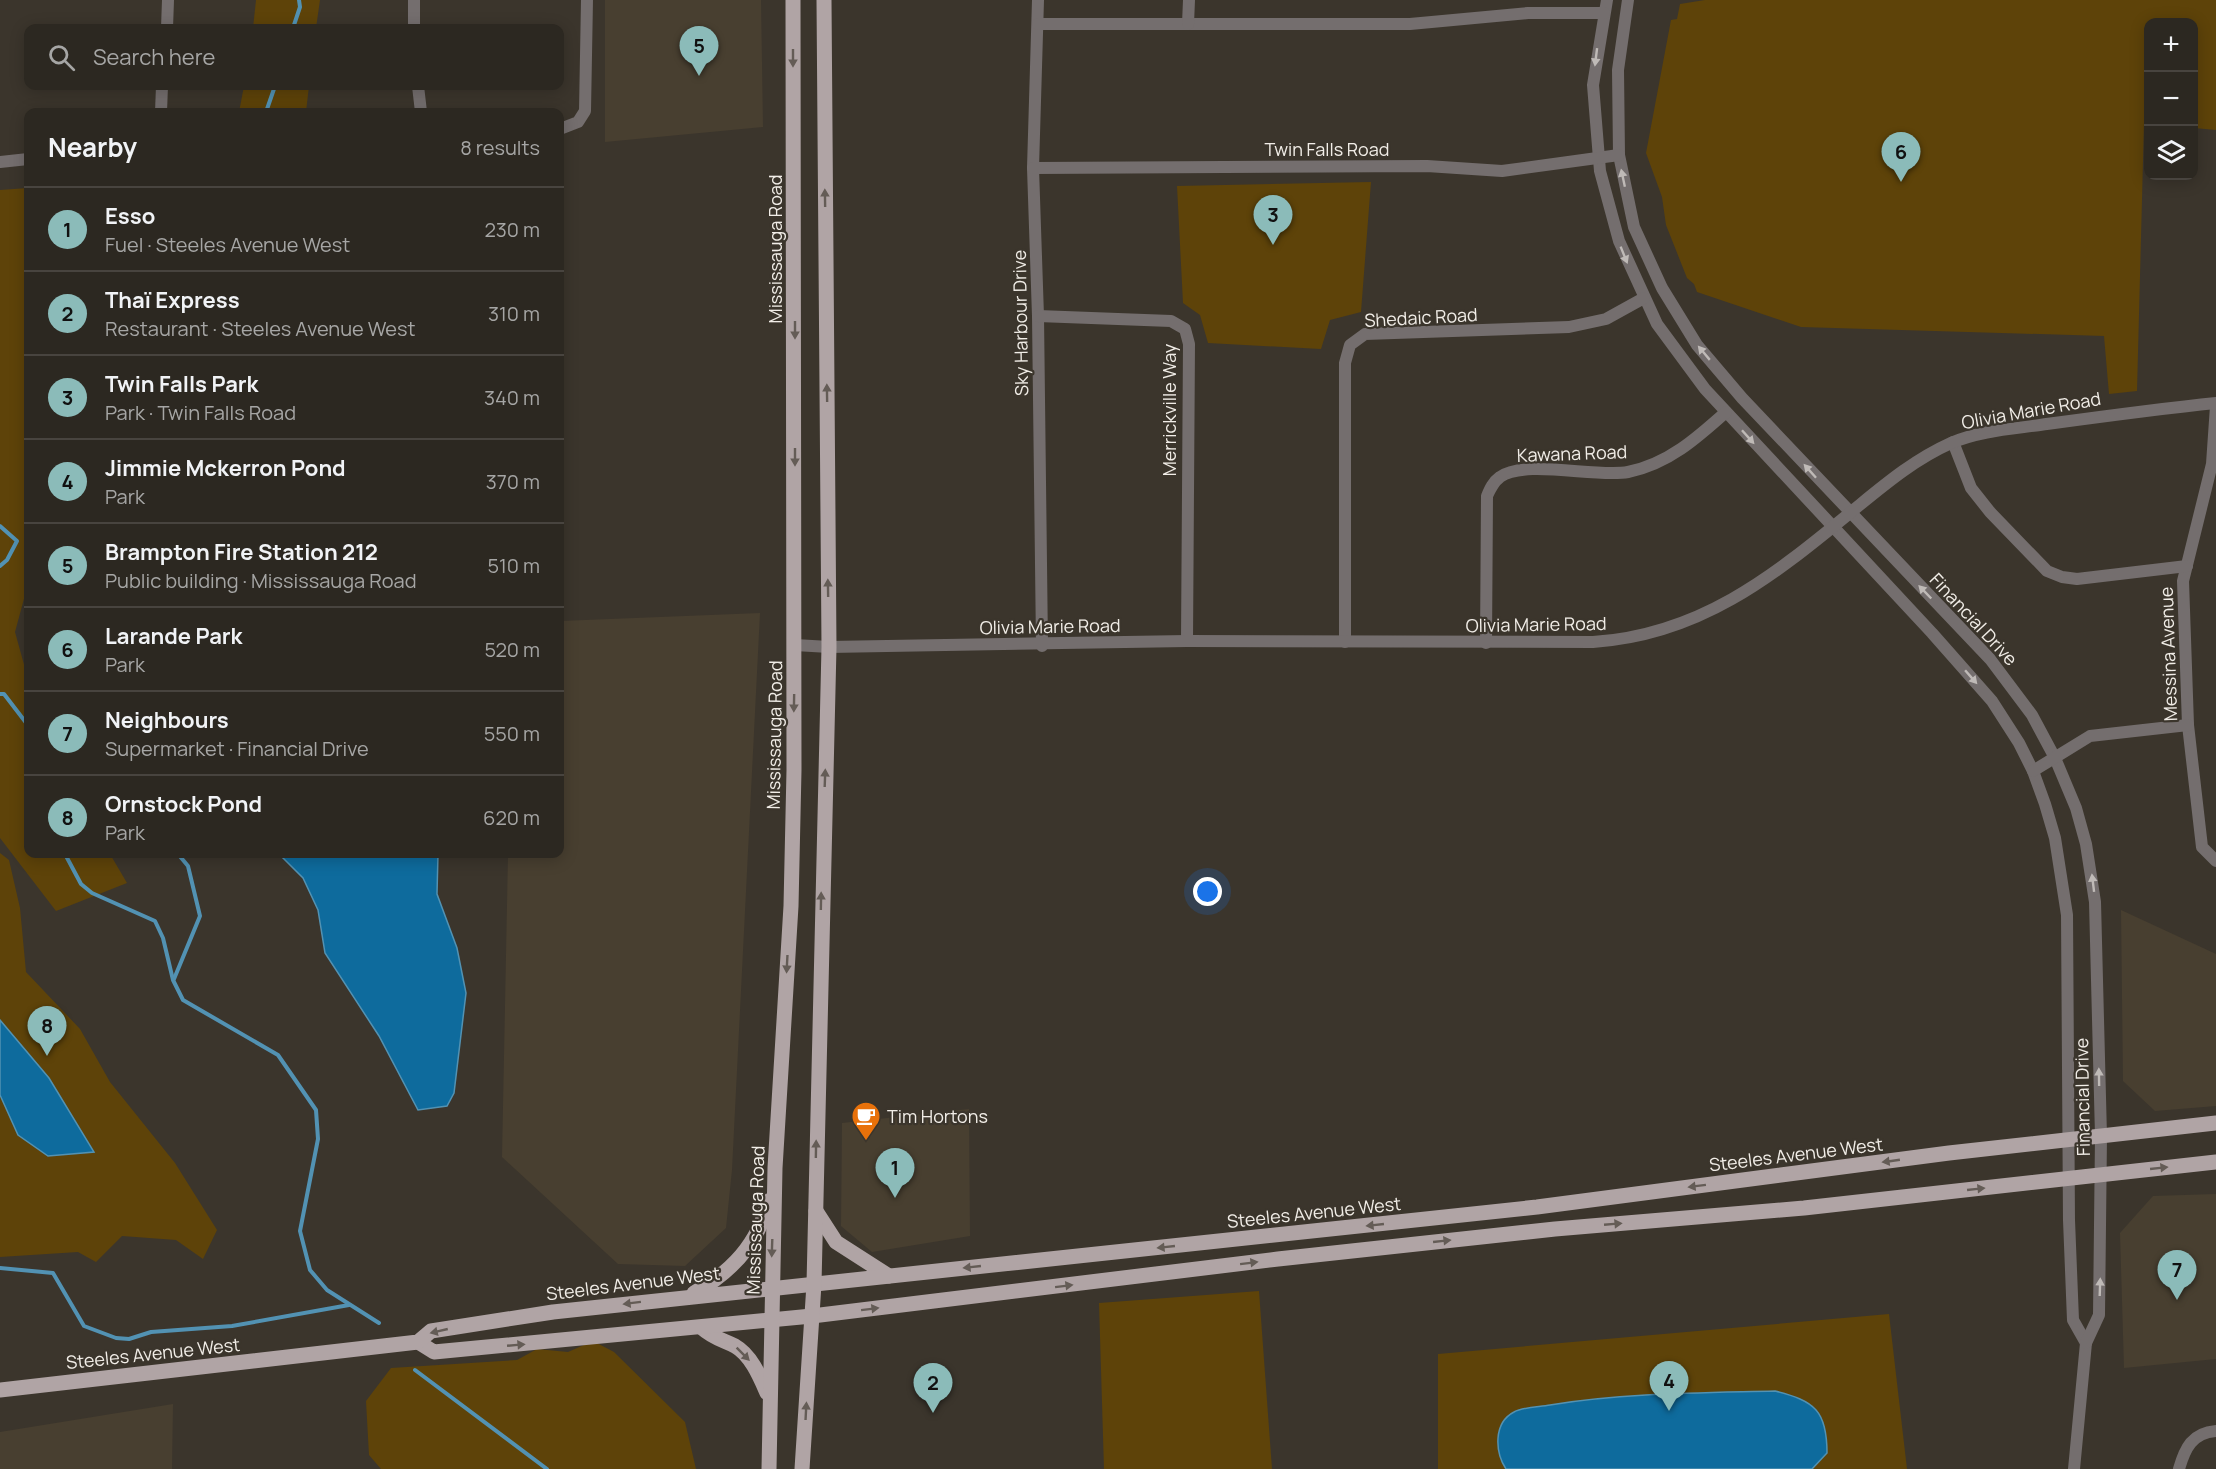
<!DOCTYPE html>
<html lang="en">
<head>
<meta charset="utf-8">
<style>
  body { margin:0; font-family:Manrope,sans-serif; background:#34302a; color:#f1f3f6 }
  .controls { position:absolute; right:18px; top:18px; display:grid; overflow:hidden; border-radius:12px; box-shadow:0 3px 15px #0003 }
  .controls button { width:54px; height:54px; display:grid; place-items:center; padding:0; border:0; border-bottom:2px solid #48443f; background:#2c2821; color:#f1f3f6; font:30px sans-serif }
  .you { position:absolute; left:1208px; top:892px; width:21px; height:21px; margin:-15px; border:4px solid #fff; border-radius:50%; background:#1a73e8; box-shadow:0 0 0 9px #1a73e833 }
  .badge { display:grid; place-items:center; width:39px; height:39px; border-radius:50%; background:#8bbbb9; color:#111; font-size:20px; font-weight:700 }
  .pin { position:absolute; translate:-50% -50px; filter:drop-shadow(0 2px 3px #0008) }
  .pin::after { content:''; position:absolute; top:32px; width:21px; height:18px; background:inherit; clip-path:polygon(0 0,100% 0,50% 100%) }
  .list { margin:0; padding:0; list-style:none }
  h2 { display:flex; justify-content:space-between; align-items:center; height:78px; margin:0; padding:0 24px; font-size:26px }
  h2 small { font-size:20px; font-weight:400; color:#a6a6a5 }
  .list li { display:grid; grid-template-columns:39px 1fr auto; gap:18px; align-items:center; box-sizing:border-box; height:84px; padding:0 24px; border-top:2px solid #48443f }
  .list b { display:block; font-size:22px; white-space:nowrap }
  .list p { margin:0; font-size:20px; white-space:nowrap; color:#a6a6a5 }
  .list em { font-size:20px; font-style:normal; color:#a6a6a5 }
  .icon { flex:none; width:33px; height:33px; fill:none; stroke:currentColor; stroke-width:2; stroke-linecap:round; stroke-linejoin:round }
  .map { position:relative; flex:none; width:2216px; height:1469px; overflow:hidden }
  .search { position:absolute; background:#2c2821; box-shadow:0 3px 15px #0003; left:24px; top:24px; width:540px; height:66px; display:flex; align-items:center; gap:15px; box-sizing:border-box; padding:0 21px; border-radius:12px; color:#a6a6a5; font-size:22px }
  .panel { position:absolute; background:#2c2821; box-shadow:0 3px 15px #0003; left:24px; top:108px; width:540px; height:750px; border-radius:12px }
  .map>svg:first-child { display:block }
  .built { fill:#483f30 }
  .green { fill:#5e4309 }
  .water { fill:#0e6b9d; stroke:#5292b3; stroke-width:1.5 }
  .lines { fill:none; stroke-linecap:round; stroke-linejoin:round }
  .stream { stroke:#5292b3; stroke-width:4 }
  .minor { stroke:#746e6e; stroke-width:12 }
  .major { stroke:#b0a4a5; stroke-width:15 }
  .oneway { fill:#bfbab7 }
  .oneway2 { fill:#645c56 }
  .labels { text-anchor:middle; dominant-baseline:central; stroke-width:4.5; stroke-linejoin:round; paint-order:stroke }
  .street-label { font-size:18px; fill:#f1ede7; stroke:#3b352c }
  .poi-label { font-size:18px; fill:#f1ede7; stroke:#3b352c; text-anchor:start }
</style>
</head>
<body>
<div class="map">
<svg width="2216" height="1469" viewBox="0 0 2216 1469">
  <rect width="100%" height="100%" fill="#3b352c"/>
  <g class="built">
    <polygon points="605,0 761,0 763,127 605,142"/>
    <polygon points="760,613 732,1170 726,1228 685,1266 618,1264 502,1157 508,854 560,854 560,621"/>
    <polygon points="2121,910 2216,954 2216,1106 2155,1111 2123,1081"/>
    <polygon points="969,1109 970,1236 872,1252 841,1226 842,1123"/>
    <polygon points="2216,1194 2216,1359 2124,1368 2120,1233 2153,1196"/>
    <polygon points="173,1404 172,1469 0,1469 0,1432"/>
  </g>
  <g class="green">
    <polygon points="256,0 320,0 316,28 253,28"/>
    <polygon points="1705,0 2216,0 2216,130 2194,128 2194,22 2148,22 2148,123 2144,123 2137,391 2109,394 2104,336 1801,327 1697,292 1694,284 1687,278 1666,225 1662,197 1646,153 1671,20 1677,19 1680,4"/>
    <polygon points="244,86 309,86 306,112 239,112"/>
    <polygon points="1371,182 1361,312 1330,320 1321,349 1208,343 1200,315 1183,303 1177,186"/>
    <polygon points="28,188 28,584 15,632 28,679 28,854 110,854 127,883 56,911 0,838 0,190"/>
    <polygon points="0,853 9,860 20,908 26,972 80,1029 110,1082 175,1163 217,1230 203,1259 176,1240 122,1236 96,1262 78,1252 0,1257"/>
    <polygon points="1259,1291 1272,1469 1104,1469 1099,1303"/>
    <polygon points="1889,1314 1907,1469 1438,1469 1438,1354"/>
    <polygon points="593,1341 614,1352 685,1422 696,1469 381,1469 369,1455 366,1401 391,1368 517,1360 537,1349 568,1352"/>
  </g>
  <g class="water">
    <polygon points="279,854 438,854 437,894 457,948 466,993 454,1093 447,1106 418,1110 379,1036 325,953 318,910 303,878"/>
    <polygon points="0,1020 49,1078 94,1152 48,1156 18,1135 0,1095"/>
    <path d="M1775,1391C1815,1401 1827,1411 1827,1453L1812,1469H1506C1495,1452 1493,1423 1514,1412C1523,1407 1539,1407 1550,1405C1624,1393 1700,1393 1775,1391Z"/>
  </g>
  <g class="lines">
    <g class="stream">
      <polyline points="293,28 300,7 299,0"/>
      <polyline points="266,112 275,86"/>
      <polyline points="0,526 17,541 7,560 0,566"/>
      <polyline points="0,694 4,694 27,724 26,794 28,797"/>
      <polyline points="65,854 81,884 92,893 155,921 163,938 173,980 183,1000 278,1055 316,1110 318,1139 300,1231 310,1270 327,1290 379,1323"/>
      <polyline points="174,979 200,916 188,866 178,854"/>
      <polyline points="0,1268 53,1273 84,1326 116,1338 129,1339 151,1332 232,1326 349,1305"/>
      <polyline points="415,1370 547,1469"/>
    </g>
    <g class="minor">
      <polyline points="414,0 414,28"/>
      <polyline points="1038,0 1033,168 1038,316 1042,646"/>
      <polyline points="1607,0 1593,85 1600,171 1619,241 1657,324 1705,389 1932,633 1992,701 2019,743 2033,771 2045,804 2055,838 2067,915 2069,1220 2073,1320 2086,1343 2074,1469"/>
      <polyline points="1628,0 1618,70 1619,155 1634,227 1662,288 1697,345 1742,398 1990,659 2032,715 2055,758 2076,808 2086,844 2095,902 2101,1136 2099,1315 2086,1343"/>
      <polyline points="1038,24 1410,24 1528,13 1604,13"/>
      <polyline points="1188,24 1189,0"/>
      <polyline points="167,28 168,0"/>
      <polyline points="418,86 421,112"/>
      <polyline points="161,112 162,86"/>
      <polyline points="560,129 578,122 585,111 587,0"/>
      <polyline points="0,162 28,159"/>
      <polyline points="1033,168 1427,166 1502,171 1619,155"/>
      <polyline points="1038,316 1171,321 1185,329 1189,344 1187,641"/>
      <polyline points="2216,406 2212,464 2183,581 2188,725 2202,847 2216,861"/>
      <polyline points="1953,442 1971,488 1990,512 2047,571 2062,577 2077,579 2187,566"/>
      <polyline points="1345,642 1345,363 1350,345 1365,334 1569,327 1606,319 1644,298"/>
      <path d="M1486,643L1487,496C1490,489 1493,482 1500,477C1524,459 1597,478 1628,472C1668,464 1697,438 1726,412"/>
      <path d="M795,645L829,647L1187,641L1593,642C1699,635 1771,578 1851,512C1883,486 1913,460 1951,443C1979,431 2011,429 2040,425C2099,417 2157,409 2216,403"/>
      <polyline points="2033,771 2090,736 2188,725"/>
      <path d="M2179,1469C2185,1448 2192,1433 2216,1431"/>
    </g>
    <g class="major">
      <polyline points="816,1211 836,1242 889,1276"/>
      <path d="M694,1293C731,1272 759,1244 768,1201"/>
      <path d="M702,1328C713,1338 723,1340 735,1346C751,1355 760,1377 767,1393"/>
      <polyline points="418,1342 434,1352 812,1316 1278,1259 1555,1229 1804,1208 2216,1162"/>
      <polyline points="0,1390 418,1342 431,1331 553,1312 1537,1207 1949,1153 2216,1123"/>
      <polyline points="769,1469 775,1168 791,906 794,770 793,0"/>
      <polyline points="802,1469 814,1284 829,647 824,0"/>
    </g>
  </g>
  <defs><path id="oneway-solid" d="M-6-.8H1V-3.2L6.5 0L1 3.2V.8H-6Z" transform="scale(1.5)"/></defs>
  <g class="oneway">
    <use href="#oneway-solid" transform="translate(1596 57) rotate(97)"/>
    <use href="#oneway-solid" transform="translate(1623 178) rotate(-102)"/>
    <use href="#oneway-solid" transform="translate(1624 255) rotate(68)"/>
    <use href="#oneway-solid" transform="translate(1704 353) rotate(-130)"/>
    <use href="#oneway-solid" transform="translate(1748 437) rotate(48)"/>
    <use href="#oneway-solid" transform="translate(1810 471) rotate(-132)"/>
    <use href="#oneway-solid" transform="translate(1925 592) rotate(-134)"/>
    <use href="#oneway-solid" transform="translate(1971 677) rotate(49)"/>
    <use href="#oneway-solid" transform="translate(2093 883) rotate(-97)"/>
    <use href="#oneway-solid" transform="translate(2099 1077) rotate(-91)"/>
    <use href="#oneway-solid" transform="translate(2100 1287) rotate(-88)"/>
  </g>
  <g class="oneway2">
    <use href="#oneway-solid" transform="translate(793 58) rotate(90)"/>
    <use href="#oneway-solid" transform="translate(825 198) rotate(-91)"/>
    <use href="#oneway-solid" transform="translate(795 330) rotate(90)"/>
    <use href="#oneway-solid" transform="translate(827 393) rotate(-91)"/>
    <use href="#oneway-solid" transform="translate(795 457) rotate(90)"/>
    <use href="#oneway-solid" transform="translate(828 588) rotate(-91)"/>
    <use href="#oneway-solid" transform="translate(794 703) rotate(91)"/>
    <use href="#oneway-solid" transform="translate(825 778) rotate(-88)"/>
    <use href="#oneway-solid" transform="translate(821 901) rotate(-89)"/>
    <use href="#oneway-solid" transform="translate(787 964) rotate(93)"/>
    <use href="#oneway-solid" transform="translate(816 1149) rotate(-89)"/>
    <use href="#oneway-solid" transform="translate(1891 1161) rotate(172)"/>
    <use href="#oneway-solid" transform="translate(2159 1168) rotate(-6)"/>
    <use href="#oneway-solid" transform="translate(1697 1186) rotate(173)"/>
    <use href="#oneway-solid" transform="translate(1976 1189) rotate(-6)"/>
    <use href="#oneway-solid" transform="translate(1613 1224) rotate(-5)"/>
    <use href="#oneway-solid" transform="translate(1375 1225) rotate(174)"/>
    <use href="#oneway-solid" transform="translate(1442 1241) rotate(-6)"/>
    <use href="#oneway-solid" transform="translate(1166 1247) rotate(174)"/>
    <use href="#oneway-solid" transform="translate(772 1248) rotate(92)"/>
    <use href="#oneway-solid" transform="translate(1249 1263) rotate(-7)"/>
    <use href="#oneway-solid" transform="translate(972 1267) rotate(174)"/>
    <use href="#oneway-solid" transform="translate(1064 1286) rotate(-7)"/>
    <use href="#oneway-solid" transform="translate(632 1303) rotate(173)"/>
    <use href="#oneway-solid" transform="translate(870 1309) rotate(-7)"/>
    <use href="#oneway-solid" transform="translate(439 1331) rotate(167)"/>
    <use href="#oneway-solid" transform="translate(516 1345) rotate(-5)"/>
    <use href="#oneway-solid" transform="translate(743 1354) rotate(45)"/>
    <use href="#oneway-solid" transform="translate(806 1411) rotate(-87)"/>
  </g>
  <defs>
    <g id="cafe-pin" transform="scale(1.5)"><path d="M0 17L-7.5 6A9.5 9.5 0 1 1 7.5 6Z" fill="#e8710a" stroke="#3b352c"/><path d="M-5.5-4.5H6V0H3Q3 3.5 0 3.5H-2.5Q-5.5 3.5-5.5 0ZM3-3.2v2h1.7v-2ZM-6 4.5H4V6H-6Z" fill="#fff"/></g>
  </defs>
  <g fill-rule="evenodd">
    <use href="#cafe-pin" x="866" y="1116"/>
  </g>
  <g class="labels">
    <g class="street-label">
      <text x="1327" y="149">Twin Falls Road</text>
      <text transform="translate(775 249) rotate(-90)">Mississauga Road</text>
      <text transform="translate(1421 317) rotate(-3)">Shedaic Road</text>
      <text transform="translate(1020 323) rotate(-91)">Sky Harbour Drive</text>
      <text transform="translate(1169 410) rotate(-90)">Merrickville Way</text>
      <text transform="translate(2031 410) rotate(-10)">Olivia Marie Road</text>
      <text transform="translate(1572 453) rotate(-2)">Kawana Road</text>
      <text transform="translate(1974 619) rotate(47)">Financial Drive</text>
      <text transform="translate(1536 624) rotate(-1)">Olivia Marie Road</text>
      <text transform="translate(1050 626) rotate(-1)">Olivia Marie Road</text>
      <text transform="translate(2168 654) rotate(-92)">Messina Avenue</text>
      <text transform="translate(774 735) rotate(-89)">Mississauga Road</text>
      <text transform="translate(2082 1097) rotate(-91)">Financial Drive</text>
      <text transform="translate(1796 1154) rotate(-7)">Steeles Avenue West</text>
      <text transform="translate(1314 1212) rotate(-6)">Steeles Avenue West</text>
      <text transform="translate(755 1220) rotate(-88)">Mississauga Road</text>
      <text transform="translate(633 1283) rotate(-7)">Steeles Avenue West</text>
      <text transform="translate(153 1353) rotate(-6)">Steeles Avenue West</text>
    </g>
    <g class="poi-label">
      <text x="887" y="1116">Tim Hortons</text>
    </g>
  </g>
</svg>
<div class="controls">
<button>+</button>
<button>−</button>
<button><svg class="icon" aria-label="layers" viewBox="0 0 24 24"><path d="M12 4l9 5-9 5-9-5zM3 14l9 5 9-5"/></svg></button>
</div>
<div class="you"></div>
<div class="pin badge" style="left:895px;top:1198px">1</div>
<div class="pin badge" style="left:933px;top:1413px">2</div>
<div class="pin badge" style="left:1273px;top:245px">3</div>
<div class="pin badge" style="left:1669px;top:1411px">4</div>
<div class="pin badge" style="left:699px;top:76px">5</div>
<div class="pin badge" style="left:1901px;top:182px">6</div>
<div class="pin badge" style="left:2177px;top:1300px">7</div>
<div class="pin badge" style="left:47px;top:1056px">8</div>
<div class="search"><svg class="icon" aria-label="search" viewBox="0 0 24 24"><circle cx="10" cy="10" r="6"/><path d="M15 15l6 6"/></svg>Search here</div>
<section class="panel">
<h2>Nearby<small>8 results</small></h2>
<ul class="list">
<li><span class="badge">1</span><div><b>Esso</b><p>Fuel · Steeles Avenue West</p></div><em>230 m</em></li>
<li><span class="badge">2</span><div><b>Thaï Express</b><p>Restaurant · Steeles Avenue West</p></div><em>310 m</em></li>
<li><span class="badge">3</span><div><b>Twin Falls Park</b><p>Park · Twin Falls Road</p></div><em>340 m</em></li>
<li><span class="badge">4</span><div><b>Jimmie Mckerron Pond</b><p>Park</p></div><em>370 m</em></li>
<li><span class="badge">5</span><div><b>Brampton Fire Station 212</b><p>Public building · Mississauga Road</p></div><em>510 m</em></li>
<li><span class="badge">6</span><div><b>Larande Park</b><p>Park</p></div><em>520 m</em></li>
<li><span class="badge">7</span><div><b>Neighbours</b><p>Supermarket · Financial Drive</p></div><em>550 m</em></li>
<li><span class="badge">8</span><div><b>Ornstock Pond</b><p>Park</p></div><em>620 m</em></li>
</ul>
</section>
</div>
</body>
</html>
